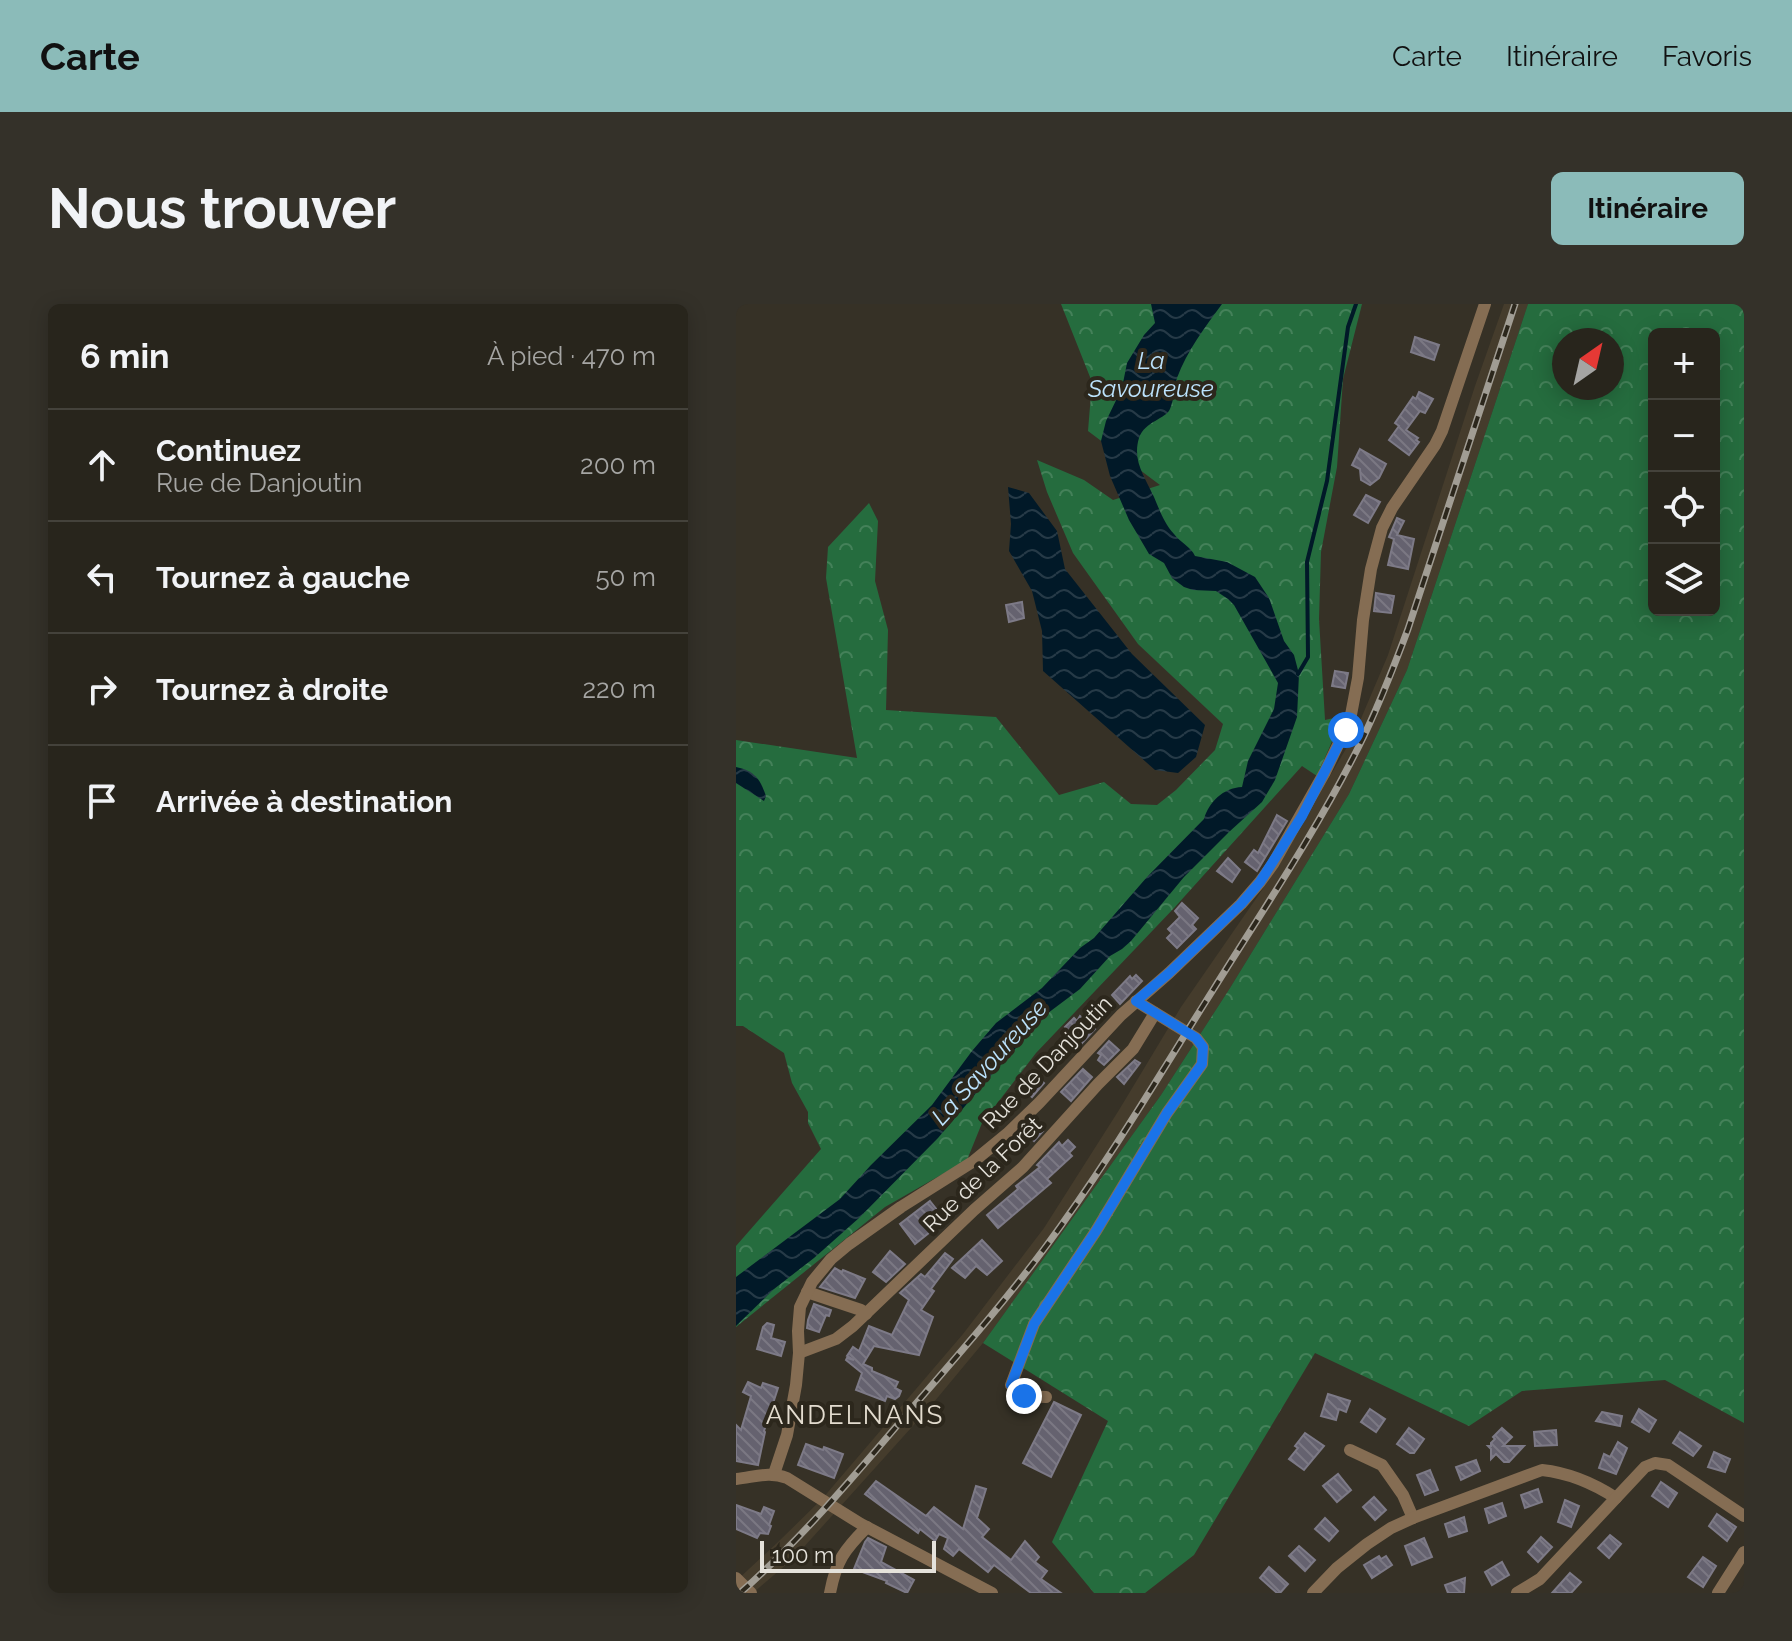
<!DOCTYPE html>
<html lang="fr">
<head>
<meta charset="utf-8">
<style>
  body { margin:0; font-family:Raleway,sans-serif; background:#343129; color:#f1f3f6 }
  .controls { position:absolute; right:24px; top:24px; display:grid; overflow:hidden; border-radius:12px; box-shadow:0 4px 20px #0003 }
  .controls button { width:72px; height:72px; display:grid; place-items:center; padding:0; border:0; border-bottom:2px solid #44423b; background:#28251c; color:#f1f3f6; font:40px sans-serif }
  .compass { position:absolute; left:816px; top:24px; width:72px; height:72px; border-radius:50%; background:#28251c; box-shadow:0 4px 20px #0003; rotate:34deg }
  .scale { position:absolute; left:24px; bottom:20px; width:176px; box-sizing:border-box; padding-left:8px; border:4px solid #e5e2db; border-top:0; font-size:22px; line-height:28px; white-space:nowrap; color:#e5e2db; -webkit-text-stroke:6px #2c271c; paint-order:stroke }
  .stop { position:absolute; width:24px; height:24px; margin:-18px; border:6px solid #1a73e8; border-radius:50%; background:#fff }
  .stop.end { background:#1a73e8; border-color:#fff; box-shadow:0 2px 8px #0008 }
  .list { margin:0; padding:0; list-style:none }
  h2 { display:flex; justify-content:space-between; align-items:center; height:104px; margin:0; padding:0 32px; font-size:34px }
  h2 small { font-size:26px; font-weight:400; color:#a5a5a3 }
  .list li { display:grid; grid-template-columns:52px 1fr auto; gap:24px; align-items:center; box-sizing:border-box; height:112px; padding:0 32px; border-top:2px solid #44423b }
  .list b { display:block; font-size:30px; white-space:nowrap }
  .list p { margin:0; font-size:26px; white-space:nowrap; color:#a5a5a3 }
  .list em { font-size:26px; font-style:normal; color:#a5a5a3 }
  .icon { flex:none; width:44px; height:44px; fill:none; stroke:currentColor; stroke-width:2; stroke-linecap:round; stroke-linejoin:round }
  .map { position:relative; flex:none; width:1008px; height:1289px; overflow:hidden; border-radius:12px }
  header { display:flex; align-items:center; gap:48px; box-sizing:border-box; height:112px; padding:0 40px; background:#8bbbb9; color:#111 }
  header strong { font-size:38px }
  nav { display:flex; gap:44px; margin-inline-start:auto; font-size:28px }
  .intro { display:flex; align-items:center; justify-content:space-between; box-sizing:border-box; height:192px; padding:0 48px }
  h1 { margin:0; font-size:56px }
  .button { padding:20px 36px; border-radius:12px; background:#8bbbb9; color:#111; font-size:28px; font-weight:700 }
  main { display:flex; gap:48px; padding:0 48px }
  aside { flex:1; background:#28251c; border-radius:12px; box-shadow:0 4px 20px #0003 }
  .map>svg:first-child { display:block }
  .built { fill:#453c2c }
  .forest { fill:url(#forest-crowns); fill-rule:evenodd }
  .water { fill:url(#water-waves) }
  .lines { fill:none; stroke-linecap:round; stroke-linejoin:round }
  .stream { stroke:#011928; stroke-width:4 }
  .building { fill:url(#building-back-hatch); stroke:#7d7a87; stroke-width:2 }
  .minor { stroke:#856d53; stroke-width:12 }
  .rail-casing { stroke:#a19d94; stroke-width:7 }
  .rail { stroke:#2c271c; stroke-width:4; stroke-dasharray:12; stroke-linecap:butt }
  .route { stroke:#1a73e8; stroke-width:10 }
  .labels { text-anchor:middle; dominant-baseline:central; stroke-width:8; stroke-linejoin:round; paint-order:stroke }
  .street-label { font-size:22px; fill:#e5e2db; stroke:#2c271c }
  .water-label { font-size:24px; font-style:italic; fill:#bce3fd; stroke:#2c271c }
  .quarter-label { font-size:26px; letter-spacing:2px; fill:#e3dccf; stroke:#2c271c }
</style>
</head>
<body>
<header>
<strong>Carte</strong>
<nav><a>Carte</a><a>Itinéraire</a><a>Favoris</a></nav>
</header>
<div class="intro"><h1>Nous trouver</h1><a class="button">Itinéraire</a></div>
<main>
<aside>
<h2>6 min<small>À pied · 470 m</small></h2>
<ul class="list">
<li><svg class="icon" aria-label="ahead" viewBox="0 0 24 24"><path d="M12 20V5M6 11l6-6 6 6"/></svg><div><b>Continuez</b><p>Rue de Danjoutin</p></div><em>200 m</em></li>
<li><svg class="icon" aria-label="left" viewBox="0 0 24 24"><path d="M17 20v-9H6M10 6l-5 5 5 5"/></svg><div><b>Tournez à gauche</b></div><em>50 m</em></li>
<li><svg class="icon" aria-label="right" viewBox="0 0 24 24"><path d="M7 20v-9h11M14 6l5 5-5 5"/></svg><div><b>Tournez à droite</b></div><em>220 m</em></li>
<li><svg class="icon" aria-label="arrive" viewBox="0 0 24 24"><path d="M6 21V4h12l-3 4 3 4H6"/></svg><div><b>Arrivée à destination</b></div></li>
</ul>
</aside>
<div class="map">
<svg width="1008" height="1289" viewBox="0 0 1008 1289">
  <defs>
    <pattern id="forest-crowns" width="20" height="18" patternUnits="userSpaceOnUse" patternTransform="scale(2)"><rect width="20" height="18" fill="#256c3e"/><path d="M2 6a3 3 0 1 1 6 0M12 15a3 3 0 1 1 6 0" fill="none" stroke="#448159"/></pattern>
    <pattern id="water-waves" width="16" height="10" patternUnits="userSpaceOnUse" patternTransform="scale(2)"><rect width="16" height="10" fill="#011928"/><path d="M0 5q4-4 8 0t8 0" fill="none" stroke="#263a47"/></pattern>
    <pattern id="building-back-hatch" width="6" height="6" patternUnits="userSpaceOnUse" patternTransform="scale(2)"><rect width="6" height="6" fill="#65626f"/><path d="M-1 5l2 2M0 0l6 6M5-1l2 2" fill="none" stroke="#7b7883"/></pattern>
  </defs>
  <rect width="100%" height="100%" fill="#363126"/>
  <polygon class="built" points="768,0 792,0 671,366 613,490 494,684 425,791 247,1039 193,1104 58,1254 17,1289 0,1289 0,1277 41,1239 86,1195 227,1030 308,924 383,806 445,703 535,573 618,431 652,351 739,82"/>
  <g class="forest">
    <polygon points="325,0 626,0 607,75 601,163 585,248 583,315 589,416 607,412 581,472 566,462 439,603 300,749 246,819 231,856 149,903 0,1023 0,942 85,845 72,819 72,808 56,779 48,749 7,722 0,722 0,436 121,454 90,274 92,243 133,199 142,217 139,277 152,326 150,406 260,413 323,491 368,478 395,500 421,501 440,486 479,446 487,420 402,340 337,249 311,188 301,156 348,176 377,196 424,181 352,127 356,78"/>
    <path d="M792,0H1008V1119L929,1076L786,1087L733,1122L579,1049L458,1251L409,1289H358L316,1238L372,1117L247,1039L425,791L494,684L613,490L671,366ZM918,30H978V306H918ZM828,36H876V84H828Z"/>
  </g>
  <g class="water">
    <path d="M415,0H486C469,23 451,47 441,74C438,84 438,96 434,105C430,115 409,117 403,134C396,157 409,173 418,193C424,207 428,219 438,230C445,239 455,243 459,252L491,258L519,273L533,294L548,337L558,351L563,370L561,413L539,476L526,498L493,528L448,573L395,637L386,645L374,652L344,685L312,709L257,769L202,834L123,914L78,954L38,985L0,1022V973L104,895L135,861L196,801L236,747L260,719L306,684L344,644L358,634L411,573L468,515C473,498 487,484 506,483L512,457L538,405L542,379L498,301L492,295L480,287L457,286L448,283L436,274L428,259L413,250L393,216L374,172L365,137L370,117L386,84L391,59L408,31L419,19Z"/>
    <polygon points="272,183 293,189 321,227 329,265 396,350 469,421 460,453 442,469 419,466 307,367 306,327 296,287 273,247 275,220"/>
    <path d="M0,463C19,467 24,475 30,492L28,497L0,479Z"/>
  </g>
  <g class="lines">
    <polyline class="stream" points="562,370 572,353 571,258 591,177 612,23 620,0"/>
  </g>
  <g class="building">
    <polygon points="679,33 703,41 698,56 675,48"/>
    <polygon points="683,88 697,95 689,109 684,107 670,126 682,134 680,136 683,138 673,151 653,136 663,122 659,119 677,93 680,95"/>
    <polygon points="624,145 650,160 643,174 634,181 625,176 624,165 616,161"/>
    <polygon points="630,191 644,198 632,219 618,211"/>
    <polygon points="661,214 668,217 661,231 678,235 672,265 652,261 658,235 653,233"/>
    <polygon points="640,289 658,292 655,309 638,307"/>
    <polygon points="286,298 288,314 273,318 270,301"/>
    <polygon points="599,367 612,369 609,384 596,382"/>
    <polygon points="541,511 551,517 521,567 509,558 518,546 522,549"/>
    <polygon points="492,554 504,566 496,578 481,567"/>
    <polygon points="446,599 462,614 456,621 460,625 441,644 431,634 436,629 432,625 444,613 439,607"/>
    <polygon points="400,671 406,677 384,700 376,691 394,672 396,675"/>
    <polygon points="344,712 359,725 346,739 329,723 338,714 341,717"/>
    <polygon points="373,737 383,746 368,761 362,756 365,751 362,749"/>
    <polygon points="399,756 404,759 388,780 381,773"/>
    <polygon points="347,765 356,773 335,797 325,788"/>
    <polygon points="295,767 308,779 296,793 282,781"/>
    <polygon points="296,818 307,827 298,837 288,828"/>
    <polygon points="332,836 339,843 333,849 336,852 311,875 315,879 262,924 251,911 282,885 280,882 304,863 301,861 323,838 326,842"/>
    <polygon points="194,897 209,916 179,940 164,920"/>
    <polygon points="246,936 266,957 251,971 240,962 229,974 216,964"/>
    <polygon points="154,947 169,960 150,978 137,968"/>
    <polygon points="209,949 217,955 195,985 198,987 185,1006 197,1013 183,1051 138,1042 127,1060 136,1064 136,1067 162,1078 159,1084 165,1087 163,1092 159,1095 151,1092 149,1097 120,1086 126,1069 110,1056 111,1054 118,1056 111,1052 117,1043 123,1047 133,1022 156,1031 173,996 164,989 185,970 189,973"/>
    <polygon points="99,964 106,968 107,966 129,975 119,994 84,983"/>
    <polygon points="78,1000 95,1006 93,1012 90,1011 83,1028 71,1024 72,1016"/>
    <polygon points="31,1019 38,1021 35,1034 49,1038 45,1052 21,1045 27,1023"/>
    <polygon points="12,1078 25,1084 27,1079 42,1084 28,1127 29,1128 22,1161 0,1157 0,1121 5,1126 15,1092 7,1088"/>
    <polygon points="592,1090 614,1097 610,1108 603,1105 600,1116 585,1112"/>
    <polygon points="318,1098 345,1111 315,1173 287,1159"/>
    <polygon points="634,1105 649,1115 640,1128 625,1118"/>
    <polygon points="903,1105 920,1116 913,1128 896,1118"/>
    <polygon points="866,1108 886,1112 884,1122 860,1117"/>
    <polygon points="673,1124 688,1135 678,1149 674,1149 661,1140"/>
    <polygon points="766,1124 776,1133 767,1142 788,1142 773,1158 768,1158 760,1150 755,1155 755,1145 752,1142 755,1142 755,1139 759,1135 757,1133"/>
    <polygon points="820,1126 821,1141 799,1142 798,1128"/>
    <polygon points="944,1128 965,1142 957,1152 937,1139"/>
    <polygon points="569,1129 588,1142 568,1166 553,1155 562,1144 559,1142"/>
    <polygon points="882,1138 891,1144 880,1170 863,1164 868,1150 874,1153"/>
    <polygon points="70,1140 87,1146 88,1143 107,1150 98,1174 62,1161"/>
    <polygon points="978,1148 994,1155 989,1168 972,1163"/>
    <polygon points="740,1156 744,1167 725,1176 720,1163"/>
    <polygon points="694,1166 702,1186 689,1191 681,1171"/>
    <polygon points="602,1170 615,1186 601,1198 587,1182"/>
    <polygon points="140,1177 190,1212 198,1203 227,1225 240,1182 250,1185 241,1214 253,1225 246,1233 275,1256 289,1237 303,1253 299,1258 311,1267 305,1275 325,1289 295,1289 258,1261 252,1268 223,1245 217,1252 208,1245 212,1234 203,1230 199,1237 184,1225 182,1229 129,1190"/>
    <polygon points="925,1178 941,1189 932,1203 916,1192"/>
    <polygon points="802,1185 806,1198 789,1204 785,1191"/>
    <polygon points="638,1193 650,1206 639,1216 627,1203"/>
    <polygon points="829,1196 843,1202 835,1223 822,1218"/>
    <polygon points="766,1199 770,1212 753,1219 749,1205"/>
    <polygon points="0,1201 25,1210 28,1203 38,1207 33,1221 35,1222 32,1230 24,1229 21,1234 0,1225"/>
    <polygon points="981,1210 1000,1223 991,1237 973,1222"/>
    <polygon points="728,1213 731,1227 713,1233 709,1220"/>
    <polygon points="589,1214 602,1227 593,1237 579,1225"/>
    <polygon points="874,1231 885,1240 873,1254 862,1244"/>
    <polygon points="805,1233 816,1243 802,1258 792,1248"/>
    <polygon points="132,1234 150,1243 145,1258 178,1276 171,1289 150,1279 151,1277 118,1265 129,1238"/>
    <polygon points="688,1234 696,1253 676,1261 669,1242"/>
    <polygon points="563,1242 579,1256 569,1267 553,1252"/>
    <polygon points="643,1252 645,1255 650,1252 656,1261 636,1274 628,1261"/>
    <polygon points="967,1253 980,1262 967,1283 952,1273"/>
    <polygon points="766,1258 773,1271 756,1281 749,1268"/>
    <polygon points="533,1263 552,1280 544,1289 541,1289 524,1274"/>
    <polygon points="834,1269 845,1278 835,1289 816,1289"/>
    <polygon points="729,1274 728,1289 712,1289 709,1281"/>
  </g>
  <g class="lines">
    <g class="minor">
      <polyline points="71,988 125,1006 130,1010"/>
      <polyline points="63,1049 100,1035 117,1022 238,906 287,863 362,780 397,745 419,709"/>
      <polyline points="310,1093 288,1092 275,1081 298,1020 360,927 431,809 466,760 467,743 460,734 400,697"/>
      <polyline points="614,1146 646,1161 667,1191 677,1214"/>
      <polyline points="38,1170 51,1131 60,1081 63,1049 62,1027 64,1003 76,978 95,955 113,940 165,903 238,857 271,830 303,799 385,711 433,669 505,600 524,578 537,560 589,468 614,416 622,374 627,316 635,265 646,224 656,204 699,141 706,127 749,0"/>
      <path d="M0,1175C19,1173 33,1167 51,1174L125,1220L256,1289"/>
      <polyline points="0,1274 15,1289"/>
      <path d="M94,1289C100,1257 108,1246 131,1223"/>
      <path d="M577,1289L601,1264L631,1240L655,1224L677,1214L806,1166C834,1169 857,1179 880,1194"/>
      <polyline points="781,1289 804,1275 909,1163 919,1159 932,1161 1008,1212"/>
      <polyline points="982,1289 1008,1248"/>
    </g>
    <g class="rail-casing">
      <path id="rail" d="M4,1289C63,1237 114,1177 165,1117C214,1060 264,1004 308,945C370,862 422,773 477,686C527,606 581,526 623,442C642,404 657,365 672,325L779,0"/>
    </g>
    <use href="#rail" class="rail"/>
  </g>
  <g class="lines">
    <polyline class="route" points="288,1092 275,1081 298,1020 360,927 431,809 466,760 467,743 460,734 400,697 433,669 505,600 524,578 566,512 610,426"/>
  </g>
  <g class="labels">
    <g class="street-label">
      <text transform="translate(311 758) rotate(-46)">Rue de Danjoutin</text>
      <text transform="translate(246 870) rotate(-44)">Rue de la Forêt</text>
    </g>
    <g class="water-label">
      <text x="415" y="56">La<tspan x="415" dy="28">Savoureuse</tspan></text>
      <text transform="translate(253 758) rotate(-48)">La Savoureuse</text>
    </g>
    <g class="quarter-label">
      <text x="119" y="1111">ANDELNANS</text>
    </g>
  </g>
</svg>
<div class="controls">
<button>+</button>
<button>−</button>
<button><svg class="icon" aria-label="locate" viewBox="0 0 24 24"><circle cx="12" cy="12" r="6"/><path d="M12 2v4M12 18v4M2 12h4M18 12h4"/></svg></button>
<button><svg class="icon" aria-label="layers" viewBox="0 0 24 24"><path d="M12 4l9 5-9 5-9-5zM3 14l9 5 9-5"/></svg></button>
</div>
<svg class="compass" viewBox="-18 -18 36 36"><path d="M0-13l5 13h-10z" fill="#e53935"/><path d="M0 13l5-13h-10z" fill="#a5a5a3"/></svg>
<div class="scale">100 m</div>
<div class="stop" style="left:610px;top:426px"></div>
<div class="stop end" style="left:288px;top:1092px"></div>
</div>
</main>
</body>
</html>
